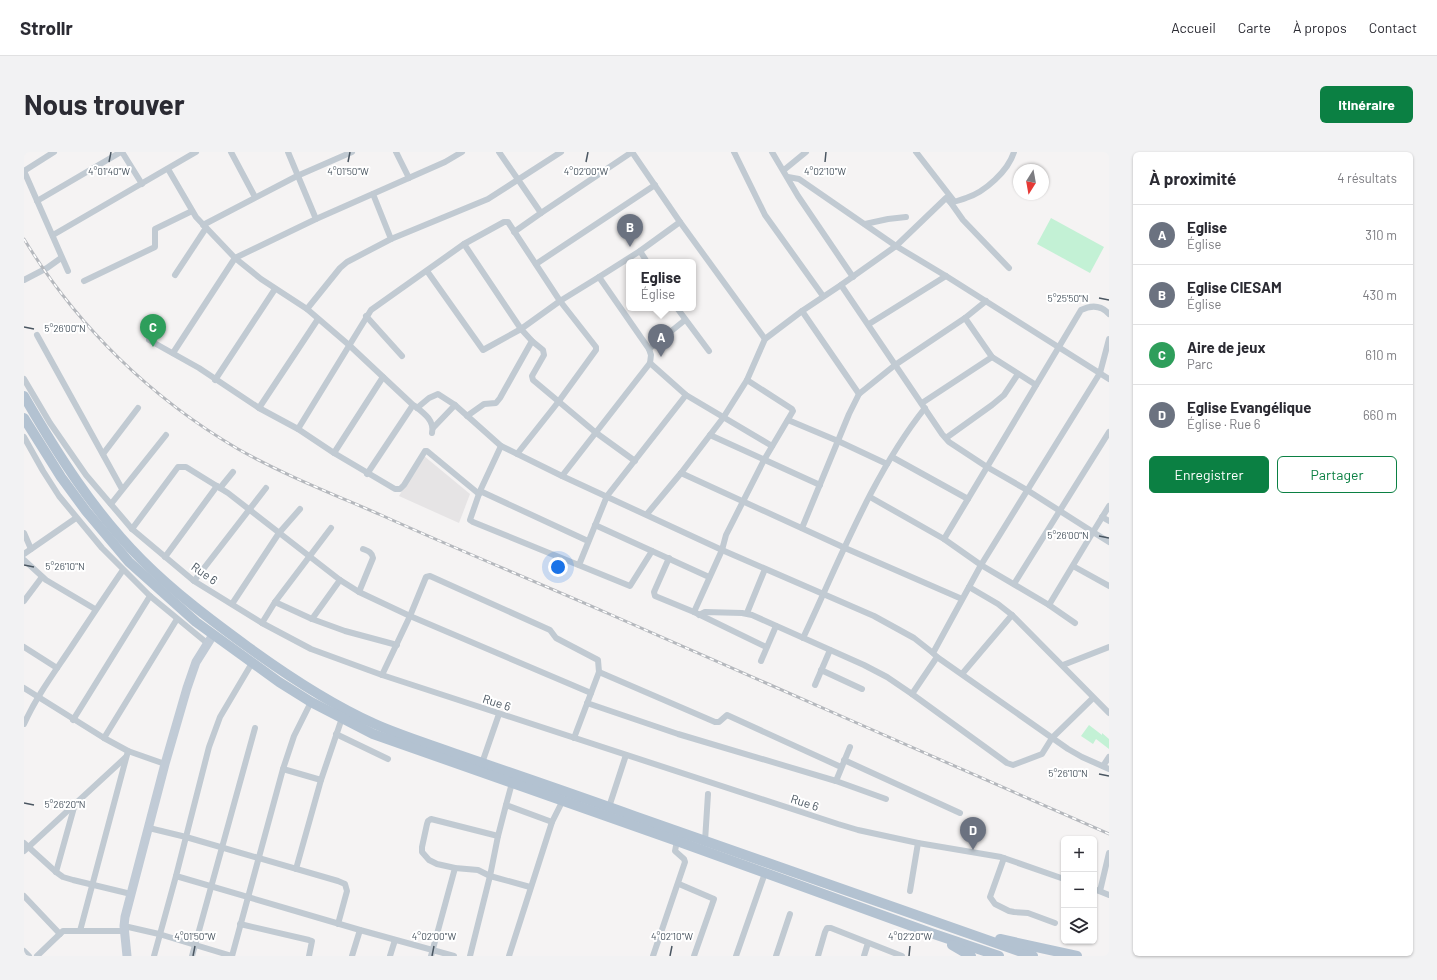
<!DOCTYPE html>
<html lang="fr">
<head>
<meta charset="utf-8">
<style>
  body { margin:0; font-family:Barlow,sans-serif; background:#f2f2f3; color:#2b2b33 }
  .controls { position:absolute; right:12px; bottom:12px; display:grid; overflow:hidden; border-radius:6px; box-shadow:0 1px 3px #0004 }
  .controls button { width:36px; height:36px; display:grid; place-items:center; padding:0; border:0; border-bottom:1px solid #e1e1e2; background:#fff; color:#2b2b33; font:20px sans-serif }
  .compass { position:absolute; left:989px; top:12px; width:36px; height:36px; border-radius:50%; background:#fff; box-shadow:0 1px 3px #0004; rotate:191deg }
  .you { position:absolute; left:534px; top:415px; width:14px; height:14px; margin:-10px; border:3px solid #fff; border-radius:50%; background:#1a73e8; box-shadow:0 0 0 6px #1a73e833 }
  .badge { display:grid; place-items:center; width:26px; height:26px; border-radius:50%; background:#0b8043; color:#fff; font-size:13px; font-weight:700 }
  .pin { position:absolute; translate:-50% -33px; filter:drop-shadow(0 1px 2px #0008) }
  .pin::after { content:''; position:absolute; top:21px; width:14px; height:12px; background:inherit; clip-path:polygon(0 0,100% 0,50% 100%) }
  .popup { position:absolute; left:602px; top:107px; width:70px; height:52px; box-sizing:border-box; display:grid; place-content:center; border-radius:6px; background:#fff; filter:drop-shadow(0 1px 3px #0005); font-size:13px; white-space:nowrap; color:#7c7c81 }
  .popup b { font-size:15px; color:#2b2b33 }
  .popup::after { content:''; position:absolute; left:50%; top:100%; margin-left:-8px; border:8px solid transparent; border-top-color:#fff }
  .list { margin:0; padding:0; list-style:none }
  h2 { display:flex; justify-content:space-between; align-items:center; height:52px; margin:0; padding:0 16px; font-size:17px }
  h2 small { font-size:13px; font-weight:400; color:#7c7c81 }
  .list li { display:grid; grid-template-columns:26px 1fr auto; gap:12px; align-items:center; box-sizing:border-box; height:60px; padding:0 16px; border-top:1px solid #e1e1e2 }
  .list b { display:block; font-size:15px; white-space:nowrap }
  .list p { margin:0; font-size:13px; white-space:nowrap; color:#7c7c81 }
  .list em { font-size:13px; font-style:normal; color:#7c7c81 }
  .actions { display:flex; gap:8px; padding:12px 16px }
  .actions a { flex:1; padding:9px 0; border:1px solid #0b8043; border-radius:6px; text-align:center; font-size:14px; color:#0b8043 }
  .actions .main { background:#0b8043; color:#fff }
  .icon { flex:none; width:22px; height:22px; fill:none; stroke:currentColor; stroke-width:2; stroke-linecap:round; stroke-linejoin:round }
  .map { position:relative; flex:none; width:1085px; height:804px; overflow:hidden; border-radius:6px }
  header { display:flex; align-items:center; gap:24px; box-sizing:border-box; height:56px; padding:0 20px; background:#fff; border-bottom:1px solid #e1e1e2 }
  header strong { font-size:19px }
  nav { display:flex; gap:22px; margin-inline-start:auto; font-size:14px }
  .intro { display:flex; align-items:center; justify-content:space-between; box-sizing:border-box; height:96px; padding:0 24px }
  h1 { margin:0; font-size:28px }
  .button { padding:10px 18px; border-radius:6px; background:#0b8043; color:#fff; font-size:14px; font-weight:700 }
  main { display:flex; gap:24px; padding:0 24px }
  aside { flex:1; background:#fff; border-radius:6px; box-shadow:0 1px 3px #0004 }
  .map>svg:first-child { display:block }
  .education { fill:#e6e4e5 }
  .green { fill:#c3f1d5 }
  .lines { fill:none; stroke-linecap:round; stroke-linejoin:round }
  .street { stroke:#c1cad2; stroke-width:6 }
  .secondary { stroke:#c1cbd6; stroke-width:9 }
  .primary { stroke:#b3c2d1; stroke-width:10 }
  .rail-casing { stroke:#b5b8bd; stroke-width:3 }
  .rail { stroke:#fff; stroke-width:1.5; stroke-dasharray:4.5; stroke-linecap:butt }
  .ticks { fill:none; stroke:#4a5661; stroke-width:1.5 }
  .labels { text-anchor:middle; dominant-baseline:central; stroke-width:4; stroke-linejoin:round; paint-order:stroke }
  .street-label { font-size:12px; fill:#4a5661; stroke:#fff }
  .ticks-label { font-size:10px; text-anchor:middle; fill:#4a5661; stroke:#fff; stroke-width:4; stroke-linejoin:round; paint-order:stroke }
</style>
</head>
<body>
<header>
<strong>Strollr</strong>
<nav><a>Accueil</a><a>Carte</a><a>À propos</a><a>Contact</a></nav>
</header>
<div class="intro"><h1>Nous trouver</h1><a class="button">Itinéraire</a></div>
<main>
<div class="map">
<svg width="1085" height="804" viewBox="0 0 1085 804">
  <rect width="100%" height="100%" fill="#f5f3f3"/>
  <polygon class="education" points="400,304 446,342 435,371 375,344"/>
  <g class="green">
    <polygon points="1027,66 1080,95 1066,121 1013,92"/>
    <polygon points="1065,573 1078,583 1078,581 1085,587 1085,597 1072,587 1069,592 1057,584"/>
  </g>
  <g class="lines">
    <g class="street">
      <polyline points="98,0 118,32"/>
      <polyline points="207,0 231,45"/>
      <polyline points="264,0 292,67"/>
      <polyline points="372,0 385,26"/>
      <polyline points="475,0 517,61"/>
      <polyline points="608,0 656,70 741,187"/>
      <polyline points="710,0 741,63 799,144"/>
      <polyline points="748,0 774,44 829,125"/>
      <polyline points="892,0 930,49"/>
      <polyline points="144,17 172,65 211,106 237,127 283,157 325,193 389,253 343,322"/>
      <polyline points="760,18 782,0"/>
      <polyline points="0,19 44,119"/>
      <polyline points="0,19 30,0"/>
      <polyline points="764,25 775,27 872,94 922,124 1085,227"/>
      <polyline points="349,42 367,87"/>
      <polyline points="13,49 97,0"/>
      <path d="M927,51C932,49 937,48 942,46C961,40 984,19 990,0"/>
      <polyline points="841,72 864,67 882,65"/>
      <polyline points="179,73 273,24 328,0"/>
      <polyline points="490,80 517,61 608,0"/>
      <polyline points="29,83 172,0"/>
      <polyline points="440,92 497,177 508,189 519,198 520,203 508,224 509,228 571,280 611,309"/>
      <polyline points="616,99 623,110"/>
      <polyline points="512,112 631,33"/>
      <polyline points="403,119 459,198 497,177 536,149 575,125 625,197 627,203 626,211 538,324"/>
      <polyline points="151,123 182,76"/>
      <polyline points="575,125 616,99 656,70"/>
      <polyline points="0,128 23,116 37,106"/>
      <polyline points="60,129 131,95 131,77 168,59"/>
      <polyline points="817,133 918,282 925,290 963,315 1003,338 1069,380 1085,354"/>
      <polyline points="653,156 685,199"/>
      <polyline points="283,157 316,116 323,110 367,87 464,47 537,0"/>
      <polyline points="778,159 835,242 871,213 941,166 962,149"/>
      <polyline points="342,164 378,204"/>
      <polyline points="941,166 968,205 1012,233"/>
      <polyline points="845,172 922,124"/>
      <polyline points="13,183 98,337"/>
      <polyline points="125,188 175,216 235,256 274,277 310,301 371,337 376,337 380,333 401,299 403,299 455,342"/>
      <polyline points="625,197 661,168"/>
      <polyline points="149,201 211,106 292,67 421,10 438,0"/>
      <polyline points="626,211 662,243 748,294"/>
      <polyline points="0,227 26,271 62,323 108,377 170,429 238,471 287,497 358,523 814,672 834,678 894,691 977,705 1040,727"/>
      <polyline points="191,228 251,137"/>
      <polyline points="723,228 768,257 769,259 740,308 702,383 698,398 670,460 742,495"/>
      <polyline points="898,251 968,205"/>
      <path d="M391,254C400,261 411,269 408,281"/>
      <polyline points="235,256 294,167"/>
      <polyline points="393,256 405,246 414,242 431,253 477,294 538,324 698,398 850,464 890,486 909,501"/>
      <polyline points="443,264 460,252 472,251 476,246 508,189"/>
      <polyline points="764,268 814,289 863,312"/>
      <polyline points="409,276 431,253"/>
      <polyline points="274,277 347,158 440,92 480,70 484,70 536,149 572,195 572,198 535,249 493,302"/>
      <polyline points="686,283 796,333"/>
      <polyline points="0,285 19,319 35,344 78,396 126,444 183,491"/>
      <polyline points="922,286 968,253 980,243 994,222"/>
      <polyline points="310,301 359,225"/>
      <polyline points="79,302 114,256"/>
      <polyline points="868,305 944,347"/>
      <polyline points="657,321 821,396 938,447"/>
      <polyline points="196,336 209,320"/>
      <polyline points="456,339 477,294"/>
      <polyline points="846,345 920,387 957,413 1025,453 1051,471"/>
      <polyline points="87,352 142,283"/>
      <polyline points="623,362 657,321 699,266 723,228 741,187 778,159 817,133 872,94 922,46 927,51 939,68 985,116"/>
      <polyline points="1078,365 1085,369"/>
      <polyline points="571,373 685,425"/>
      <polyline points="778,376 825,262 835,242"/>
      <polyline points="108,377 154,315 162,315 204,341 316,428 335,440 386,464 567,541"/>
      <polyline points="0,381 7,397"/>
      <path d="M920,387L1057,158C1067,153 1077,153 1085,162"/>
      <polyline points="564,389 456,339 447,365 446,368 449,370 606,434 628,399"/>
      <polyline points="0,402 52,366"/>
      <polyline points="141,405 193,334"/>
      <polyline points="645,406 630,440 631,444 670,460"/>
      <polyline points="0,408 22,428 71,457"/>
      <polyline points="555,413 583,344 662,243"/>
      <polyline points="1049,414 1085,434"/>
      <polyline points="170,429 242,336"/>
      <polyline points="990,432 1085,280"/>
      <polyline points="945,435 974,452 988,463 1085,561"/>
      <path d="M335,440L349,406C348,400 344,399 339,397"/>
      <polyline points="0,449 18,425"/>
      <polyline points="251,450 288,467 316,428"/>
      <polyline points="208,452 255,381 276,357"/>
      <polyline points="1025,453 1069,380 1085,390"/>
      <polyline points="723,461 741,417"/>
      <polyline points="675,463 681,460 718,461 728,463 840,513 863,525 888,542 983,611 989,613 1018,602 1028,586 1069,546"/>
      <polyline points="288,467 321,479 373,493"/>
      <polyline points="238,471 251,450 307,376"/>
      <path d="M779,486C815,410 849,321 901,256"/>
      <polyline points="0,495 33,516"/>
      <polyline points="913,505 1044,597 1058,605 1085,617"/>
      <polyline points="737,509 752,474"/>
      <polyline points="1039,513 1085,495"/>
      <polyline points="797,518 838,537"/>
      <polyline points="575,520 691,570 695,570 703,563 817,615"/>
      <polyline points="938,522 988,463"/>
      <polyline points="358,523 386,464 402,425 406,424 526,478 532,486 574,508 575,520 550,586"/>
      <polyline points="791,533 806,498"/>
      <polyline points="0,536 80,586 104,599 141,612"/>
      <polyline points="888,542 913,505 909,501 957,413 1076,221 1085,187"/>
      <polyline points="563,551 654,582 812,629 862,647"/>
      <polyline points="49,568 126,444"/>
      <path d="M0,572C12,545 30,521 46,497C64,470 81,444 99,418"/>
      <polyline points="312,582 364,607"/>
      <polyline points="80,586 153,467"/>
      <polyline points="820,608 936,661"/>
      <polyline points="457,614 475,562"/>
      <polyline points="1079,614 1085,605"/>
      <polyline points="259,617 297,628"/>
      <polyline points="812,629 826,595"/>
      <polyline points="488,631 482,653 528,670"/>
      <polyline points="585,655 602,603"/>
      <polyline points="125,676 162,685 314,729 321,732 323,739 314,772"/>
      <polyline points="474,684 407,667 404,669 403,672 398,695 398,700 405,708 413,712 431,716 454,718 466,724 506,735"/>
      <polyline points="681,689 684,642"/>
      <polyline points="0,691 32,720 39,725 49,728 107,742"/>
      <polyline points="0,699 102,605"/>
      <polyline points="980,706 966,745 971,752 985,759 990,760 1004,761 1031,771"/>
      <polyline points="272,717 297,628 318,566"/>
      <polyline points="32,720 51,652"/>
      <polyline points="152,724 336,778 430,804"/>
      <polyline points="655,732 690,747 670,804"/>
      <polyline points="1070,737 1085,743"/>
      <polyline points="886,739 894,691"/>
      <polyline points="1076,739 1085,701"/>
      <polyline points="0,744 36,782"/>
      <polyline points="216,772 285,788 288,789 285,804"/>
      <polyline points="100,774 135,782 208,804"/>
      <polyline points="56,779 104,599"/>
      <polyline points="0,799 5,804"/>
      <polyline points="13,804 39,779 100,779"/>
      <polyline points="130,804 152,724 185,595 196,565 228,511"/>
      <polyline points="168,804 231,576"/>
      <polyline points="208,804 259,617 270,584 287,550"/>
      <polyline points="328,804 336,778"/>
      <polyline points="366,804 371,788"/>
      <polyline points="407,804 431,716"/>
      <polyline points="446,804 466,724 474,684 482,653"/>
      <polyline points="485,804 528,670 539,648"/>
      <polyline points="629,804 661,710 660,707 651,699 653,689"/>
      <polyline points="712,804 741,721"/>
      <polyline points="752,804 766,762"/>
      <polyline points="794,804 801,780 803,776 807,776 878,804"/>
      <polyline points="840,804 844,791"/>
    </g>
    <polyline class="secondary" points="103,804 100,774 101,765 141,612 163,536 172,510 189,483"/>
    <g class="primary">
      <path d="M0,244C34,303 70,360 118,408C151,441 187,468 224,495C264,524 306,552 351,572C378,584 408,593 435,603C493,623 552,643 610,664C743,711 876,758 1009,804"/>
      <polyline points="0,266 37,325 62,359 105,410 172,470 255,530 287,550 349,582 653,689 907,781 975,804"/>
      <polyline points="976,787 1053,804"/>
      <polyline points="928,793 947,804"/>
    </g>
    <g class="rail-casing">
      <path id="rail" d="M0,87C53,174 127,246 214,297C260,323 309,342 357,363C432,397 508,428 583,461C750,535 918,608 1085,682"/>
    </g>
    <use href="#rail" class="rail"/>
  </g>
  <path class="ticks" d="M85,10L87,0M324,10L326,0M562,10L564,0M801,10L802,0M1075,146L1085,148M0,175L10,177M1075,384L1085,386M0,413L10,415M1075,622L1085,624M0,651L10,653M169,804L171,794M408,804L410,794M646,804L648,794M885,804L886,794"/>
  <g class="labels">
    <g class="street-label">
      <text transform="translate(181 421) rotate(35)">Rue 6</text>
      <text transform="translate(473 550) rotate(18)">Rue 6</text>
      <text transform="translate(781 650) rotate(18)">Rue 6</text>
    </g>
  </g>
  <g class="ticks-label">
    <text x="85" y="23">4°01'40"W</text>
    <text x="324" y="23">4°01'50"W</text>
    <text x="562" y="23">4°02'00"W</text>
    <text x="801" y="23">4°02'10"W</text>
    <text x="1044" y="150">5°25'50"N</text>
    <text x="41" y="180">5°26'00"N</text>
    <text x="1044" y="387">5°26'00"N</text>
    <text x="41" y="418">5°26'10"N</text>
    <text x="1044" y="625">5°26'10"N</text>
    <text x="41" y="656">5°26'20"N</text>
    <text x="171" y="788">4°01'50"W</text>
    <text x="410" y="788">4°02'00"W</text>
    <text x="648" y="788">4°02'10"W</text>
    <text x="886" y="788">4°02'20"W</text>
  </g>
</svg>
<div class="controls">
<button>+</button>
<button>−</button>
<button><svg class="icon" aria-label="layers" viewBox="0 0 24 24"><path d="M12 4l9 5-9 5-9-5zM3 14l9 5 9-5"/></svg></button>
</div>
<svg class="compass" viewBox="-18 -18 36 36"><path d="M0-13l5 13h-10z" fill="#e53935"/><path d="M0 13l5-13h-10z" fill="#7c7c81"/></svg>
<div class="you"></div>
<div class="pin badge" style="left:637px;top:205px;background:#6b7280">A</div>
<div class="popup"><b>Eglise</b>Église</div>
<div class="pin badge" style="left:606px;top:95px;background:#6b7280">B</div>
<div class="pin badge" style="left:129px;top:195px;background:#2e9e5b">C</div>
<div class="pin badge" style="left:949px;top:698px;background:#6b7280">D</div>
</div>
<aside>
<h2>À proximité<small>4 résultats</small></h2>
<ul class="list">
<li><span class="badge" style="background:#6b7280">A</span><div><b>Eglise</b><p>Église</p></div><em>310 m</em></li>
<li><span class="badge" style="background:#6b7280">B</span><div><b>Eglise CIESAM</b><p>Église</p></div><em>430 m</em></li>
<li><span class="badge" style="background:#2e9e5b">C</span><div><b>Aire de jeux</b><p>Parc</p></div><em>610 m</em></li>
<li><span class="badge" style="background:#6b7280">D</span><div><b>Eglise Evangélique</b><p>Église · Rue 6</p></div><em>660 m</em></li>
</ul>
<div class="actions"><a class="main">Enregistrer</a><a>Partager</a></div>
</aside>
</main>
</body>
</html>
